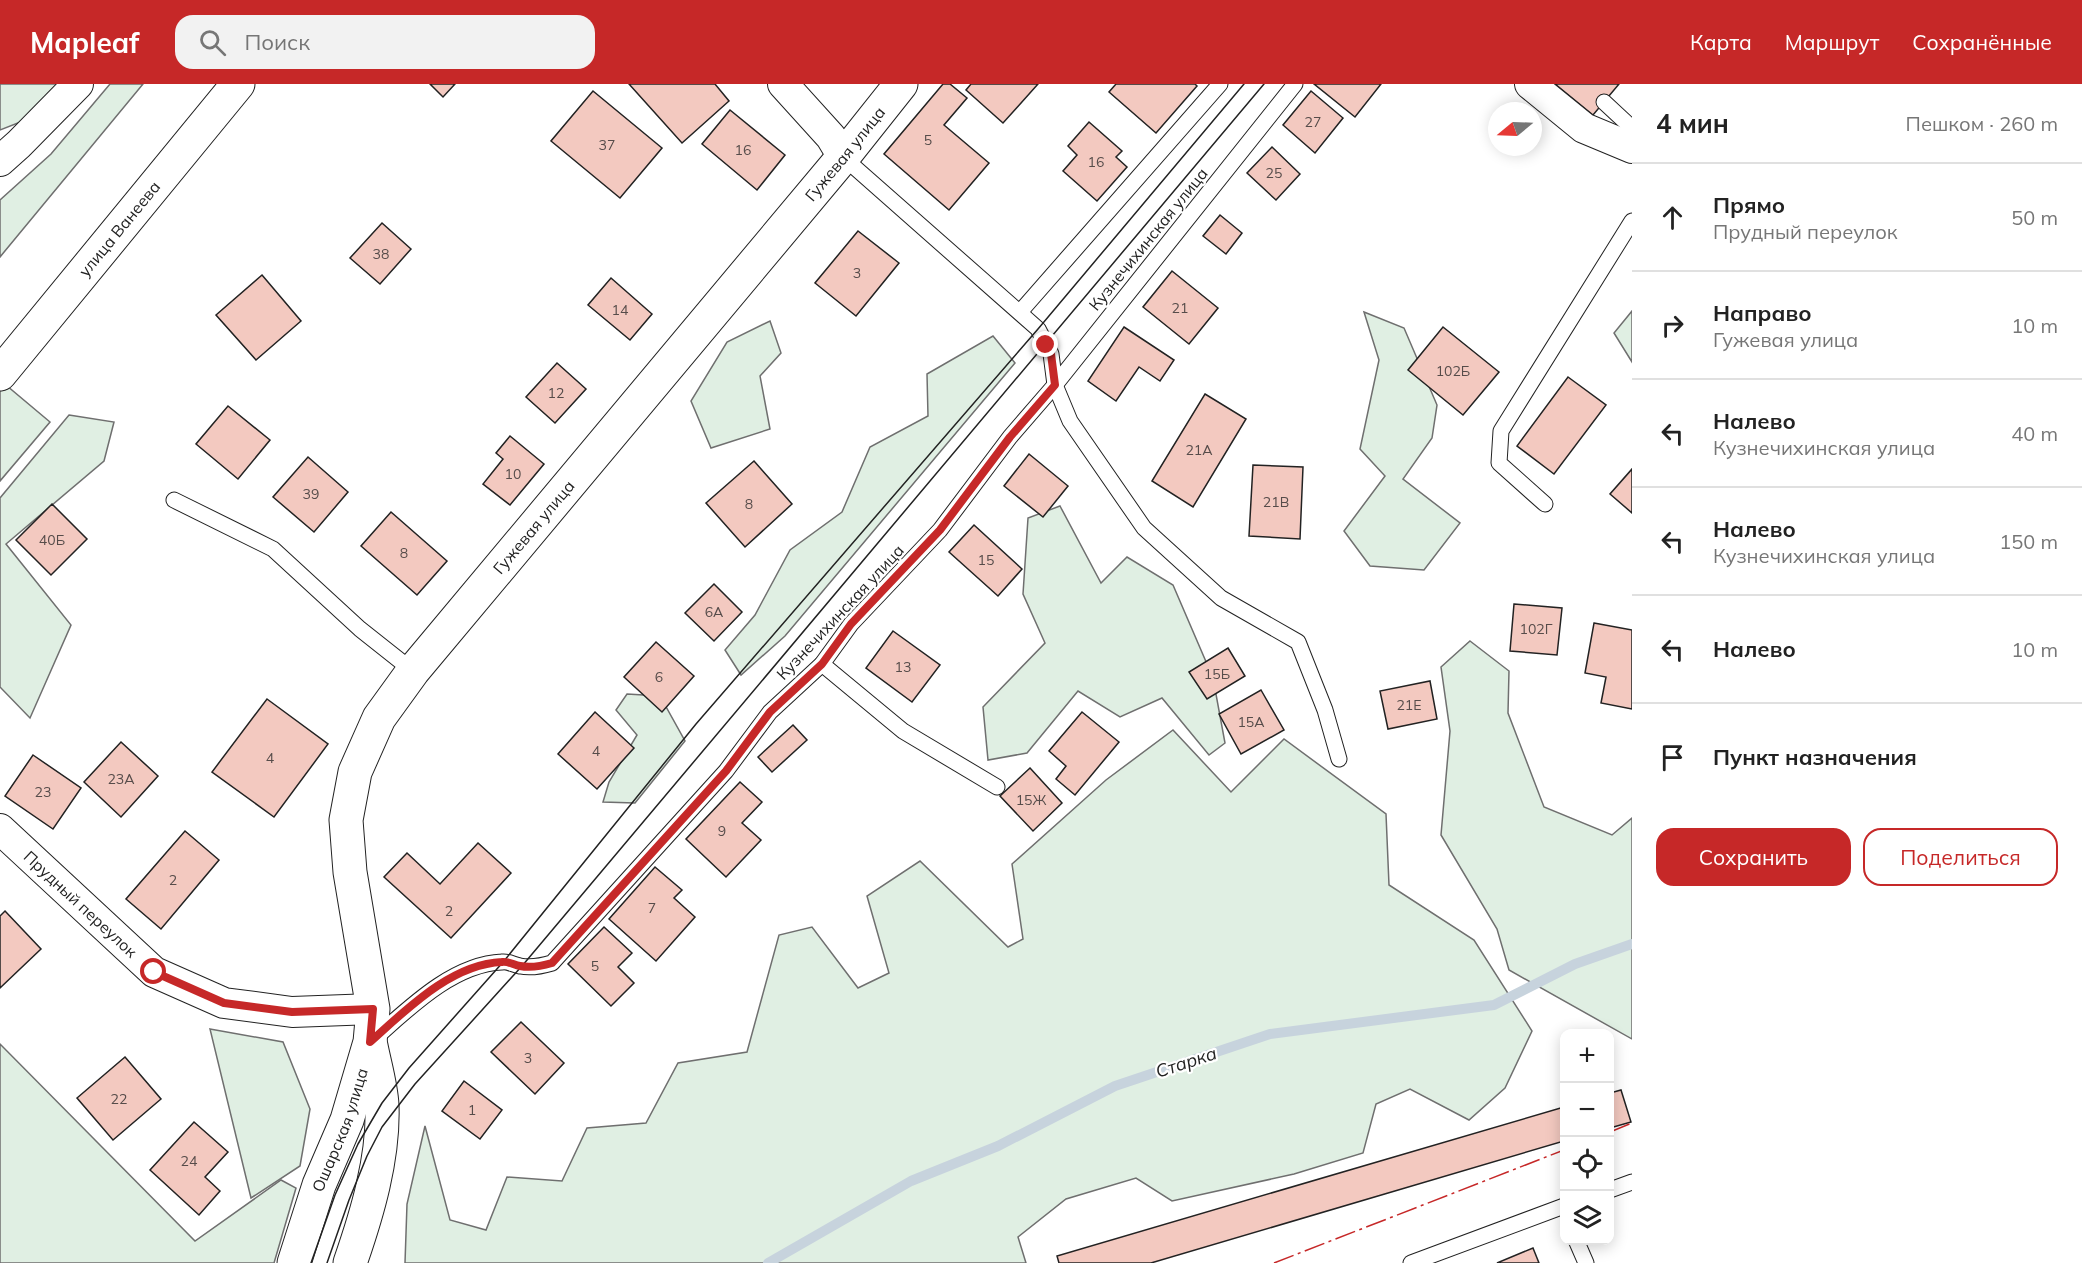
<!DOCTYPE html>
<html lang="ru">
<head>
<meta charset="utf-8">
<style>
  body { margin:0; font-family:Mulish,sans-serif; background:#f2f2f2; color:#222 }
  .controls { position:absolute; right:18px; bottom:18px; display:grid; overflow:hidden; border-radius:12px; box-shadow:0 3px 15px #0003 }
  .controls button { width:54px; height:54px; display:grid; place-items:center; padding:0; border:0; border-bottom:2px solid #e0e0e0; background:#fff; color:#222; font:30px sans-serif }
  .compass { position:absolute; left:1488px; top:18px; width:54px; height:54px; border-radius:50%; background:#fff; box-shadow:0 3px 15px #0003; rotate:251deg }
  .stop { position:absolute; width:18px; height:18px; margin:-14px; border:4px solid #c62828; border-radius:50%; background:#fff }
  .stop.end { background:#c62828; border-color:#fff; box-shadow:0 2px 6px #0008 }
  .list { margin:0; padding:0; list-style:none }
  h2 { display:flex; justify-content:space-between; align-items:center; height:78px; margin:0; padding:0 24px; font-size:26px }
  h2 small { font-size:20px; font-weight:400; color:#767676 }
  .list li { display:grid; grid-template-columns:39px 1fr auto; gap:18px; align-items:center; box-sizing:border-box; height:108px; padding:0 24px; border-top:2px solid #e0e0e0 }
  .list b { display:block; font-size:22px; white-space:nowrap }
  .list p { margin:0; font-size:20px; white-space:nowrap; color:#767676 }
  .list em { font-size:20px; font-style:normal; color:#767676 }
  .actions { display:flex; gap:12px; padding:18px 24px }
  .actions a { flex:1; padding:14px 0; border:2px solid #c62828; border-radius:18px; text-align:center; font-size:21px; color:#c62828 }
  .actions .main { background:#c62828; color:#fff }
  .icon { flex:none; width:33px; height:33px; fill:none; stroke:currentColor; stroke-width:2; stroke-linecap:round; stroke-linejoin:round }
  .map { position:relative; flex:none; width:1632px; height:1179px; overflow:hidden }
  header { display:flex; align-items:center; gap:36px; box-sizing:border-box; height:84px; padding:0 30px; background:#c62828; color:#fff }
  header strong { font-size:28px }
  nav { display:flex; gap:33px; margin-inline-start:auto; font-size:21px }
  .search { width:420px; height:54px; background:#f2f2f2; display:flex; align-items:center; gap:15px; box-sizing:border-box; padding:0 21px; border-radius:18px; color:#767676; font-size:22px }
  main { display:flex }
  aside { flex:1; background:#fff }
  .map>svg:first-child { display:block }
  .green { fill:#e0efe3; stroke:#6f6f6f; stroke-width:1.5 }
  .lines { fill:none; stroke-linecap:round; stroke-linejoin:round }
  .stream { stroke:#c7d3dd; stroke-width:10 }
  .building { fill:#f3c9c0; stroke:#222; stroke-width:1.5 }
  .lane-casing { stroke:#222; stroke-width:17 }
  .street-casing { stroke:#222; stroke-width:32 }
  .secondary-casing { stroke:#222; stroke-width:35 }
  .lane { stroke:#fff; stroke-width:15 }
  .street { stroke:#fff; stroke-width:30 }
  .secondary { stroke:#fff; stroke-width:33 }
  .tram { stroke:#222; stroke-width:1.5 }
  .power { stroke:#c62828; stroke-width:1.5; stroke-dasharray:21 4.5 3 4.5; stroke-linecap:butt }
  .route { stroke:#c62828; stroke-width:8 }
  .labels { text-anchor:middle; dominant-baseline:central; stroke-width:4.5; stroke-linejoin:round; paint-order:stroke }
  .number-label { font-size:14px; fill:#564c4a }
  .street-label { font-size:16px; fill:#222; stroke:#fff }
  .water-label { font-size:18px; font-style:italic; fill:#222; stroke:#fff }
</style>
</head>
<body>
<header>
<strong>Mapleaf</strong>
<div class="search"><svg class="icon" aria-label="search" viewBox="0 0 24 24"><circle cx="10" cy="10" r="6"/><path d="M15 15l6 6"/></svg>Поиск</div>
<nav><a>Карта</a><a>Маршрут</a><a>Сохранённые</a></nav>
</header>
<main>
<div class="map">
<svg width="1632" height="1179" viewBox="0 0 1632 1179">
  <rect width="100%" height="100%" fill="#fff"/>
  <g class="green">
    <polygon points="0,0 59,0 28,35 0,46"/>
    <polygon points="110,0 143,0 0,173 0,116 51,70"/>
    <polygon points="1632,227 1632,278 1614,249"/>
    <polygon points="1364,228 1404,244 1437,321 1432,354 1403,395 1460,439 1424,486 1370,482 1344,447 1385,392 1360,365 1379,276"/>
    <polygon points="770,237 781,269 760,292 770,345 711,364 691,317 727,258"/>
    <polygon points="993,252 1015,279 785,552 741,591 725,566 755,531 790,466 842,428 870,363 928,332 927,290"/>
    <polygon points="0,296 50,338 0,397"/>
    <polygon points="69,331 114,338 104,377 6,460 71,541 30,634 0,603 0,414"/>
    <polygon points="1060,422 1101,499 1127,473 1173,501 1213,594 1225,659 1209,671 1162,614 1120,633 1078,607 1027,669 988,676 983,623 1045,559 1023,510 1028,434"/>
    <polygon points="1470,557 1509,587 1508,629 1544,723 1612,751 1632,734 1632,955 1509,886 1497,845 1441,751 1450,647 1441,583"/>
    <polygon points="627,610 660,612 685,657 635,719 603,718 609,698 637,651 616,626"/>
    <polygon points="1173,646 1231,708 1284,655 1386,730 1389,801 1474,856 1532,947 1505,1004 1469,1036 1410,1005 1376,1020 1363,1069 1294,1090 1172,1117 1136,1094 1066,1115 1018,1153 1026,1179 405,1179 407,1120 425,1042 450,1136 486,1146 507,1093 562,1097 587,1044 646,1039 678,979 747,968 779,851 812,843 858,904 889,889 867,812 920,777 1008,863 1023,855 1012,780 1106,696"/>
    <polygon points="210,945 283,958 310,1025 300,1082 251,1114"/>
    <polygon points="0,960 195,1157 281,1096 296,1104 274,1179 0,1179"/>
  </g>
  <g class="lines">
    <polyline class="stream" points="768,1179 911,1097 998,1062 1115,1002 1270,950 1494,921 1575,880 1632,860"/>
  </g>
  <g class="building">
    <polygon points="430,0 455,0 443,13"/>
    <polygon points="629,0 715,0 729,17 682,59"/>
    <polygon points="943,0 950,0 967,14 944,41 989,79 949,126 884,70"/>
    <polygon points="971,0 1038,0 1003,39 966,6"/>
    <polygon points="1116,0 1195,0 1197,2 1156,49 1109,8"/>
    <polygon points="1314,0 1381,0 1355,33"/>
    <polygon points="1555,0 1619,0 1593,31"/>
    <polygon points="593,7 662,64 620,114 551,57"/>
    <polygon points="1311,7 1343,34 1315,69 1283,41"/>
    <polygon points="730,26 785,71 757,106 702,60"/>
    <polygon points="1089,38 1122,67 1116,73 1127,83 1097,117 1063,87 1077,71 1068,62"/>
    <polygon points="1272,63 1300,90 1276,116 1247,89"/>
    <polygon points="1220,131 1242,149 1226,170 1203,152"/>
    <polygon points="382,139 411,165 380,200 350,174"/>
    <polygon points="858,147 899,179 856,232 815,199"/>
    <polygon points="1172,187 1218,224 1189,260 1143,223"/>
    <polygon points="262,191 301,237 256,276 216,231"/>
    <polygon points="611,194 652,230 630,256 588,221"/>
    <polygon points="1124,243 1174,276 1160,297 1139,283 1116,317 1088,297"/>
    <polygon points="1443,243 1499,288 1463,331 1408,286"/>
    <polygon points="557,279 586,305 555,339 526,313"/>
    <polygon points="1568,293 1606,321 1554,390 1517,362"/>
    <polygon points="1205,310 1246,335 1193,423 1152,397"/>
    <polygon points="228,322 270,356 238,395 196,360"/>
    <polygon points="510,352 544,380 510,421 483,400 503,375 496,369"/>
    <polygon points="1029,370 1068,402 1043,433 1004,402"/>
    <polygon points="308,373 348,408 314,448 273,413"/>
    <polygon points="754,377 792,420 745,463 706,419"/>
    <polygon points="1253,381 1303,383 1300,455 1249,452"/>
    <polygon points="1632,385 1632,429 1610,410"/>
    <polygon points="52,420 87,455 51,491 16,456"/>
    <polygon points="391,428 447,477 417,511 361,462"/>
    <polygon points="974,441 1022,485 998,512 949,468"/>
    <polygon points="714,500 742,528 714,557 685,529"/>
    <polygon points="1514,520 1562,524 1557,571 1510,567"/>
    <polygon points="1594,539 1632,546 1632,625 1601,619 1606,593 1585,589"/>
    <polygon points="893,547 940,581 912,618 866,584"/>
    <polygon points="656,558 694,592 662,628 624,593"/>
    <polygon points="1228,564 1245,592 1207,615 1189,588"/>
    <polygon points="1430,597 1437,635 1388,645 1380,607"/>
    <polygon points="1261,606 1284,646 1241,670 1219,630"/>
    <polygon points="267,615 328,660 274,733 212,688"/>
    <polygon points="595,628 634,664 597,705 558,670"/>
    <polygon points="1082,628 1119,658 1075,711 1056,695 1066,682 1049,667"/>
    <polygon points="793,641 807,656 772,688 758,673"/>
    <polygon points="121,658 158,692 121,733 84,698"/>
    <polygon points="33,671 81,704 53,745 5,712"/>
    <polygon points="1030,684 1062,719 1033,747 1000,712"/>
    <polygon points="740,698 762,718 742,739 761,756 726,793 686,755"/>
    <polygon points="185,747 219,776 161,845 126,815"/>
    <polygon points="478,759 511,789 451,854 384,793 407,769 440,800"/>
    <polygon points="655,783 682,806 674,814 695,833 656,877 609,835"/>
    <polygon points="5,827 41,865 0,904 0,832"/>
    <polygon points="604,843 632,869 618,883 634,899 611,922 568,880"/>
    <polygon points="521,938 564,979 535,1010 491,968"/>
    <polygon points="125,973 161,1015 113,1056 77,1014"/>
    <polygon points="464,997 502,1026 480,1055 442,1027"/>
    <polygon points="1621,1006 1631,1038 1610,1044 1610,1009"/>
    <polygon points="1564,1023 1564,1057 1151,1179 1059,1179 1057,1172"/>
    <polygon points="194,1038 228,1068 205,1093 220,1107 199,1131 150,1086"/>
    <polygon points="1533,1164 1539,1179 1497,1179"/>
  </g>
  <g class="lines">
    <g class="lane-casing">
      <g id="lane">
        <polyline points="1604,18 1632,44"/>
        <polyline points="843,73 1038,245 1051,270 1055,301 1070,337 1144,444 1221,514 1298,558 1325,626 1339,675"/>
        <polyline points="1020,228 1220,0"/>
        <polyline points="174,416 273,465 360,545 413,587"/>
        <polyline points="1545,420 1499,379 1501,347 1632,137"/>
        <polyline points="822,580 903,647 997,703"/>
        <path d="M374,955C409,924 453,880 502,878C508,877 514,881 520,882C530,884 542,882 552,879L726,687L770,628L822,580L851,540L940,446L1010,353L1055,301L1295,0"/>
        <polyline points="1610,1106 1632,1098"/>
        <polyline points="1576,1156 1586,1179"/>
        <polyline points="1411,1179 1564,1122"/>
      </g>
    </g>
    <g class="street-casing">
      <g id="street">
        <polyline points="783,0 831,53 843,73"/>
        <polyline points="1530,0 1584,44 1632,64"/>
        <polyline points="0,77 19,60 78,0"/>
        <path id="s1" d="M0,745L154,888L224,919L292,928L373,925"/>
      </g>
    </g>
    <g class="secondary-casing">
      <g id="secondary">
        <path id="s2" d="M0,290L238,0"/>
        <path id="s3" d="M294,1179L319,1101L347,1036L370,958L373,925L350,788L346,736L355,688L379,634L413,587L843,73L901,0"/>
        <path d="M350,1179C367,1130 384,1074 382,1021C381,1002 375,982 371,962"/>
      </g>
    </g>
    <use href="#lane" class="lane"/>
    <use href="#street" class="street"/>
    <use href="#secondary" class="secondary"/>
    <g class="tram">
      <polyline points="311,1179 335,1111 358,1060 382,1019 409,984 504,877 696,640 1038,245 1244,0"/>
      <polyline points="327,1179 349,1116 367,1072 382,1043 415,1000 522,882 1264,0"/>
    </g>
    <g class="power">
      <polyline points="1610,1048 1632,1039"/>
      <polyline points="1274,1179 1564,1066"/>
    </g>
  </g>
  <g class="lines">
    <path class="route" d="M154,888L224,919L292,928L373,925L370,958C406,926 451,880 502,878C508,877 514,881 520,882C530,884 542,882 552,879L726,687L770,628L822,580L851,540L940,446L1010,353L1055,301L1051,270L1046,261"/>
  </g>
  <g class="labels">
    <g class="number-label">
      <text x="1313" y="38">27</text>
      <text x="928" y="56">5</text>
      <text x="607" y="61">37</text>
      <text x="743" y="66">16</text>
      <text x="1096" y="78">16</text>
      <text x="1274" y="89">25</text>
      <text x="381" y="170">38</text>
      <text x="857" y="189">3</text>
      <text x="1180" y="224">21</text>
      <text x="620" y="226">14</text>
      <text x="1453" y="287">102Б</text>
      <text x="556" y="309">12</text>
      <text x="1199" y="366">21А</text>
      <text x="513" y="390">10</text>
      <text x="311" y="410">39</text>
      <text x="1276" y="418">21В</text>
      <text x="749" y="420">8</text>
      <text x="52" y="456">40Б</text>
      <text x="404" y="469">8</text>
      <text x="986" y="476">15</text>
      <text x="714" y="528">6А</text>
      <text x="1536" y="545">102Г</text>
      <text x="903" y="583">13</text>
      <text x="1217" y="590">15Б</text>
      <text x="659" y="593">6</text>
      <text x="1409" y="621">21Е</text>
      <text x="1251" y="638">15А</text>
      <text x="596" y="667">4</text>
      <text x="270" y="674">4</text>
      <text x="121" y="695">23А</text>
      <text x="43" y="708">23</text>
      <text x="1031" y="716">15Ж</text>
      <text x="722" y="747">9</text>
      <text x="173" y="796">2</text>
      <text x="652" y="824">7</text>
      <text x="449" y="827">2</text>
      <text x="595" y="882">5</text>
      <text x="528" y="974">3</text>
      <text x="119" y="1015">22</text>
      <text x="472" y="1026">1</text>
      <text x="189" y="1077">24</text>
    </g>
    <g class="street-label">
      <text stroke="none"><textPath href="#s3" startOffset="1298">Гужевая улица</textPath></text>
      <text stroke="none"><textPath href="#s2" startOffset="188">улица Ванеева</textPath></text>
      <text transform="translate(1148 155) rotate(-51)">Кузнечихинская улица</text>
      <text stroke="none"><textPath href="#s3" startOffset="812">Гужевая улица</textPath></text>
      <text transform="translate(840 528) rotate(-47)">Кузнечихинская улица</text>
      <text stroke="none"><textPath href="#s1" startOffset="110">Прудный переулок</textPath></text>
      <text stroke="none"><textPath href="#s3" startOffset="141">Ошарская улица</textPath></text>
    </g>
    <g class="water-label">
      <text transform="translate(1186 978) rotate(-18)">Старка</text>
    </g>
  </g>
</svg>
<div class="controls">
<button>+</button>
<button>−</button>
<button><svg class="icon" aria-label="locate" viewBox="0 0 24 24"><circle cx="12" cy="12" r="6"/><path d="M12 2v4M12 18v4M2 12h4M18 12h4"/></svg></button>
<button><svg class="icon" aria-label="layers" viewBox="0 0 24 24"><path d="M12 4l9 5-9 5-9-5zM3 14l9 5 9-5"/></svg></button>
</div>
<svg class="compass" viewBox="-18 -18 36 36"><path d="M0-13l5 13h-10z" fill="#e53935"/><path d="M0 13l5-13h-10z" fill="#767676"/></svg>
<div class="stop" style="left:154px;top:888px"></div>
<div class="stop end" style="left:1046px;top:261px"></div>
</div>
<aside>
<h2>4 мин<small>Пешком · 260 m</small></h2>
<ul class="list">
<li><svg class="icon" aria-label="ahead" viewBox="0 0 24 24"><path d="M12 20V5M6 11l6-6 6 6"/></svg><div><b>Прямо</b><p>Прудный переулок</p></div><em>50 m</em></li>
<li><svg class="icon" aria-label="right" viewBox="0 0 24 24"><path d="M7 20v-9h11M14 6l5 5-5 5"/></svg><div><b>Направо</b><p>Гужевая улица</p></div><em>10 m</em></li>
<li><svg class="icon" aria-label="left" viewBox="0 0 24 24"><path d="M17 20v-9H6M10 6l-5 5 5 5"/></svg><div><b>Налево</b><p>Кузнечихинская улица</p></div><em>40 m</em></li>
<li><svg class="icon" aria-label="left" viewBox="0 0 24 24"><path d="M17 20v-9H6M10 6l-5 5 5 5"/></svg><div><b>Налево</b><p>Кузнечихинская улица</p></div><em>150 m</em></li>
<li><svg class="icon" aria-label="left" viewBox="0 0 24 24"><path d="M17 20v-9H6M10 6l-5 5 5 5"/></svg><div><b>Налево</b></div><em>10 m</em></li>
<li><svg class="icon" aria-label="arrive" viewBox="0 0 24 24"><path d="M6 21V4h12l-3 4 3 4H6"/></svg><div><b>Пункт назначения</b></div></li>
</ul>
<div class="actions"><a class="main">Сохранить</a><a>Поделиться</a></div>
</aside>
</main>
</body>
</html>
